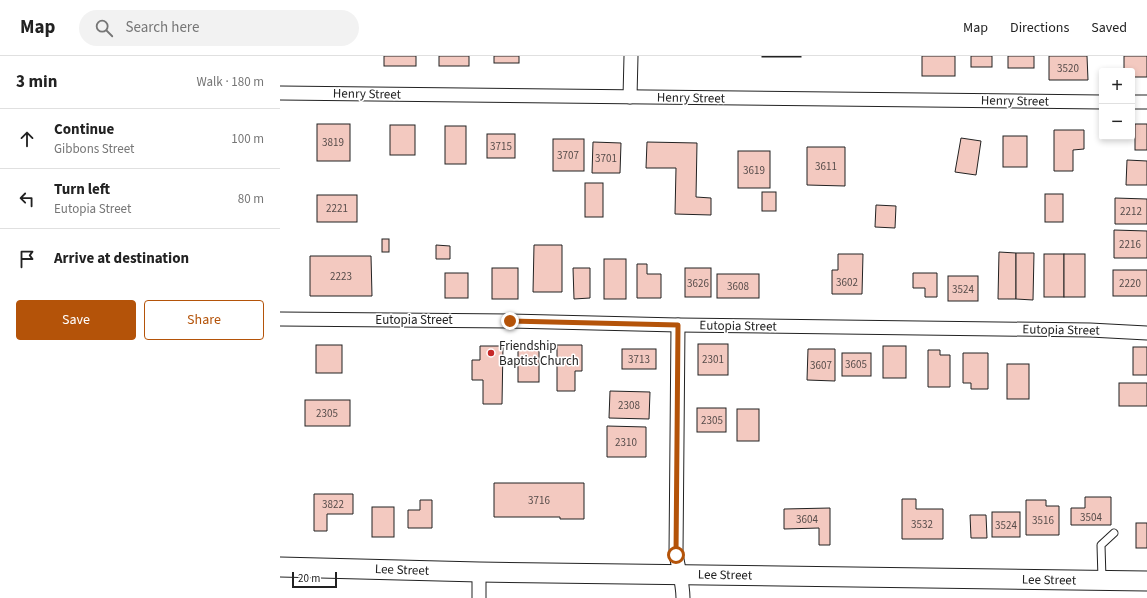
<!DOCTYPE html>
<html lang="en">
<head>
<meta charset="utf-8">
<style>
  body { margin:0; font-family:"Source Sans 3",sans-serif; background:#f2f2f2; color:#222 }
  .controls { position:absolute; right:12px; top:12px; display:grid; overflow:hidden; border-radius:4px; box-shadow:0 2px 6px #0003 }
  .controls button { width:36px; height:36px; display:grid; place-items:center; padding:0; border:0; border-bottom:1px solid #e0e0e0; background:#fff; color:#222; font:20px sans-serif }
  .scale { position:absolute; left:12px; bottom:10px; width:45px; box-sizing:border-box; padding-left:4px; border:2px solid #222; border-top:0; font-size:11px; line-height:14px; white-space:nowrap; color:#222; -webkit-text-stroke:3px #fff; paint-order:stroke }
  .stop { position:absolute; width:12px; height:12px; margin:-9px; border:3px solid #b45309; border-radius:50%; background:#fff }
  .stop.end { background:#b45309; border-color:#fff; box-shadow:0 1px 4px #0008 }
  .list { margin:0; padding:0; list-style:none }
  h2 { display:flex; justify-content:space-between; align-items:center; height:52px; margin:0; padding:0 16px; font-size:17px }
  h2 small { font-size:13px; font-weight:400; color:#767676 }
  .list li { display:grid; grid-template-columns:26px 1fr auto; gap:12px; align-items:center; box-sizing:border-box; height:60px; padding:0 16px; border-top:1px solid #e0e0e0 }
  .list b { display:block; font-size:15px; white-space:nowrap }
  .list p { margin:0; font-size:13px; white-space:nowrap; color:#767676 }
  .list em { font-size:13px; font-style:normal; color:#767676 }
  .actions { display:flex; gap:8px; padding:12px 16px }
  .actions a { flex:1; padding:9px 0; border:1px solid #b45309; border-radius:4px; text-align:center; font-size:14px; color:#b45309 }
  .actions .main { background:#b45309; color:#fff }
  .icon { flex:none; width:22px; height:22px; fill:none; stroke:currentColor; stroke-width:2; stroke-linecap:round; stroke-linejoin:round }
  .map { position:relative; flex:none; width:867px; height:542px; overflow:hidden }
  header { display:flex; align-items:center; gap:24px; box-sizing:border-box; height:56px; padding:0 20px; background:#fff; border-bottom:1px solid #e0e0e0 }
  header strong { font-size:19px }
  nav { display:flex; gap:22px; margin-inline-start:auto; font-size:14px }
  .search { width:280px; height:36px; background:#f2f2f2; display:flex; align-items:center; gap:10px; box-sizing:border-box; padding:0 14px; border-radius:22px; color:#767676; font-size:15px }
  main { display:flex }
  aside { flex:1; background:#fff }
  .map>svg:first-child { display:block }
  .building { fill:#f3c9c0; stroke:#222 }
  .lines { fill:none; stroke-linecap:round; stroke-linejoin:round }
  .service-casing { stroke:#222; stroke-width:9 }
  .minor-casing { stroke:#222; stroke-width:15 }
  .secondary-casing { stroke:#222; stroke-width:21 }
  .service { stroke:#fff; stroke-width:7 }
  .minor { stroke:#fff; stroke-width:13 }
  .secondary { stroke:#fff; stroke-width:19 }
  .route { stroke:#b45309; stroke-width:5 }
  .poi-dot { fill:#c62828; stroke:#fff; stroke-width:1.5 }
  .labels { text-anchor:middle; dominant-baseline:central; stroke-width:3; stroke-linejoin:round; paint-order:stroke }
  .number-label { font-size:11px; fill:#564c4a }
  .street-label { font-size:13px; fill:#222; stroke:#fff }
  .poi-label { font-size:13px; fill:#222; stroke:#fff; text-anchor:start }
</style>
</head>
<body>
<header>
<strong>Map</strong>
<div class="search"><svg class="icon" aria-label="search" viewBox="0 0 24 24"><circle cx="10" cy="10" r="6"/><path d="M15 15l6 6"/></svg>Search here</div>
<nav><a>Map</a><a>Directions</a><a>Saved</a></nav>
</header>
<main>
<aside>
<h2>3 min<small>Walk · 180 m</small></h2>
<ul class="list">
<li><svg class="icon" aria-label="ahead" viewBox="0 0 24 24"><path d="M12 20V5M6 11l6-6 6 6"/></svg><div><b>Continue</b><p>Gibbons Street</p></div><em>100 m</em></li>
<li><svg class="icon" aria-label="left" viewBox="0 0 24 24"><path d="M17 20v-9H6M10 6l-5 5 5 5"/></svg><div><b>Turn left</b><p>Eutopia Street</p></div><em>80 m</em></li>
<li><svg class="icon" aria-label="arrive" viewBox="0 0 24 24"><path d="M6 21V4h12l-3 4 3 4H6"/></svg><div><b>Arrive at destination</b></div></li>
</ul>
<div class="actions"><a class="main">Save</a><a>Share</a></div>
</aside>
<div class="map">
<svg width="867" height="542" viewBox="0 0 867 542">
  <rect width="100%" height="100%" fill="#fff"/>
  <g class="building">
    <rect x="104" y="0" width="32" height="10"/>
    <rect x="159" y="0" width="30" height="10"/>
    <rect x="214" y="0" width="25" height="7"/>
    <rect x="482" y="0" width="39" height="1"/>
    <rect x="642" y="0" width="33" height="20"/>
    <rect x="691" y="0" width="21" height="11"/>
    <rect x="728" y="0" width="26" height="12"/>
    <polygon points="769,0 807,0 808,24 769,24"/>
    <polygon points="844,0 867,0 867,21 852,21 852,15 844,15"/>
    <rect x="37" y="68" width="33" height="37"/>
    <rect x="855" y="68" width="12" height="26"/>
    <rect x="110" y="69" width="25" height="30"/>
    <rect x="165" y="70" width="21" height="38"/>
    <polygon points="774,74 804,74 804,93 793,94 793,115 774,115"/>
    <rect x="207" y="78" width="28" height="24"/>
    <rect x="723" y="80" width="24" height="31"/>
    <polygon points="681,82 701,85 696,119 675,116"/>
    <rect x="273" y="83" width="31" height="32"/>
    <polygon points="313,86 341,87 340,117 312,117"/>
    <polygon points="367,86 417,87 416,141 431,142 431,159 395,158 396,112 366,112"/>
    <polygon points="527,91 565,91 565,130 527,129"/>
    <rect x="458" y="95" width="32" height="37"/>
    <polygon points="847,104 867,105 867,129 846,129"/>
    <rect x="305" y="127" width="18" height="34"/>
    <rect x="482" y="136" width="14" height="19"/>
    <rect x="765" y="138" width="18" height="28"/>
    <rect x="37" y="139" width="40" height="27"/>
    <polygon points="835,142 867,143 867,168 835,168"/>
    <polygon points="596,149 616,150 615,172 595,171"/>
    <polygon points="834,174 867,175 867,202 834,202"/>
    <rect x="102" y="183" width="7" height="13"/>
    <polygon points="156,189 170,190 170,203 156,203"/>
    <polygon points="254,189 282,189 282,236 253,236"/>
    <polygon points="719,196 736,197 736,243 718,243"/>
    <polygon points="736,197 754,197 753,244 736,243"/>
    <polygon points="558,198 583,198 582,238 552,238 552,214 558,214"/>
    <rect x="764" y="198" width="20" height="43"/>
    <rect x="784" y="198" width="21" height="43"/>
    <polygon points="30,200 91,200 92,240 30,240"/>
    <rect x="324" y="203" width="22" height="40"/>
    <polygon points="357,208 367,208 367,218 381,218 381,242 357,242"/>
    <rect x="212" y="212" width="26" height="31"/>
    <polygon points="293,212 310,212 310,242 294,243"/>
    <rect x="405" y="212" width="26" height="29"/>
    <rect x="833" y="214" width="34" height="26"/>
    <rect x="165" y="217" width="23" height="25"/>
    <polygon points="633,217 657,217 657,241 645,241 645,232 633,232"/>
    <rect x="437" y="218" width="42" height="24"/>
    <rect x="668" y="220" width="30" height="25"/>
    <rect x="418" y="288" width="30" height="31"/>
    <rect x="36" y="289" width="26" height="28"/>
    <rect x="238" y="289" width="21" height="37"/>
    <polygon points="277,289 302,289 302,315 295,315 295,335 277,335"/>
    <polygon points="200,290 223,290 222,348 203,348 203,324 192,324 192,304 200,304"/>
    <rect x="603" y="290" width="23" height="32"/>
    <rect x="853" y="291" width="14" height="28"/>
    <rect x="342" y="293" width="34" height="20"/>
    <polygon points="528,293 555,293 555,325 527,324"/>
    <polygon points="648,294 660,294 660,299 670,299 670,331 648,331"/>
    <rect x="562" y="297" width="29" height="23"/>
    <polygon points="683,297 708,297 708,333 691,333 691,327 683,327"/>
    <rect x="727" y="308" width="22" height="35"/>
    <rect x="839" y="327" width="28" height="23"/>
    <polygon points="330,335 370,336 369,363 329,362"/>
    <rect x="25" y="344" width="45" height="26"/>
    <rect x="417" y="352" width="29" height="24"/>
    <rect x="457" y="353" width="22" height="32"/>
    <polygon points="327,370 366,371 366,401 327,401"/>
    <polygon points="214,427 304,427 304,463 280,463 280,461 214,461"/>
    <polygon points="34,438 73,438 73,458 47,458 47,475 34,475"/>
    <polygon points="805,441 831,441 831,469 791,469 791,452 805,452"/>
    <polygon points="622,443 636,443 636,453 663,453 663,483 622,483"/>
    <polygon points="140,444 152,444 152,472 128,472 128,454 140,454"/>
    <polygon points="746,444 766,444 766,450 779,450 779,479 746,479"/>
    <rect x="92" y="451" width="22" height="30"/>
    <polygon points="550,452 550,489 539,489 539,472 504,473 504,453"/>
    <rect x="712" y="456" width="28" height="25"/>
    <polygon points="690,459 706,459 707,482 691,482"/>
    <rect x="856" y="467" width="11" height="25"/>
  </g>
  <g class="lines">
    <g class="service-casing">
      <polyline id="service" points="822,523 821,489 834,477"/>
    </g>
    <g class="minor-casing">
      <g id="minor">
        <polyline points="0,37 822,46"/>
        <polyline points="350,41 351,0"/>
        <polyline points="852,46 867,46"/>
        <polyline points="0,263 230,265 398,269 810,274 867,277"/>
        <path d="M398,269L396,497C398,512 403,527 403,542"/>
        <polyline points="199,542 199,516"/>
      </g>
    </g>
    <g class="secondary-casing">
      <polyline id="secondary" points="0,511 199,516 867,525"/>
    </g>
    <use href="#service" class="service"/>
    <use href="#minor" class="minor"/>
    <use href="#secondary" class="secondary"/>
  </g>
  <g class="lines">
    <polyline class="route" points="230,265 398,269 396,499"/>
  </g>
  <circle class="poi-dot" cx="211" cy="297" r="4"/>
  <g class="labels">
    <g class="number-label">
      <text x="788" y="12">3520</text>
      <text x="53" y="86">3819</text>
      <text x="221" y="90">3715</text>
      <text x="288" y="99">3707</text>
      <text x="326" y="102">3701</text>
      <text x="546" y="110">3611</text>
      <text x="474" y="114">3619</text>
      <text x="57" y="152">2221</text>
      <text x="851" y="155">2212</text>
      <text x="850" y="188">2216</text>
      <text x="61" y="220">2223</text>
      <text x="567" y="226">3602</text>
      <text x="418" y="227">3626</text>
      <text x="850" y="227">2220</text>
      <text x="458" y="230">3608</text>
      <text x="683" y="233">3524</text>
      <text x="359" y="303">3713</text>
      <text x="433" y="303">2301</text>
      <text x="576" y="308">3605</text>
      <text x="541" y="309">3607</text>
      <text x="349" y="349">2308</text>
      <text x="47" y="357">2305</text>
      <text x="432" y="364">2305</text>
      <text x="346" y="386">2310</text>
      <text x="259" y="444">3716</text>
      <text x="53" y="448">3822</text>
      <text x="811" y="461">3504</text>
      <text x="527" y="463">3604</text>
      <text x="763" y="464">3516</text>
      <text x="642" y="468">3532</text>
      <text x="726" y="469">3524</text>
    </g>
    <g class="street-label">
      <text transform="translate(87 38) rotate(1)">Henry Street</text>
      <text transform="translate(411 42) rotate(1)">Henry Street</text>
      <text transform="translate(735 45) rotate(1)">Henry Street</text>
      <text x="134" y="264">Eutopia Street</text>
      <text transform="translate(458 270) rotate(1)">Eutopia Street</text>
      <text transform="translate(781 274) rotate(1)">Eutopia Street</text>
      <text transform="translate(122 514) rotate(2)">Lee Street</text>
      <text transform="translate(445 519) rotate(1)">Lee Street</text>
      <text transform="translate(769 524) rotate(1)">Lee Street</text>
    </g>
    <g class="poi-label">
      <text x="219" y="290">Friendship<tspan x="219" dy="15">Baptist Church</tspan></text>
    </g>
  </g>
</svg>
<div class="controls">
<button>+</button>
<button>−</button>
</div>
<div class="scale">20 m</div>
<div class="stop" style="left:396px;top:499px"></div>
<div class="stop end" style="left:230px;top:265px"></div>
</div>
</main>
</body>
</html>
